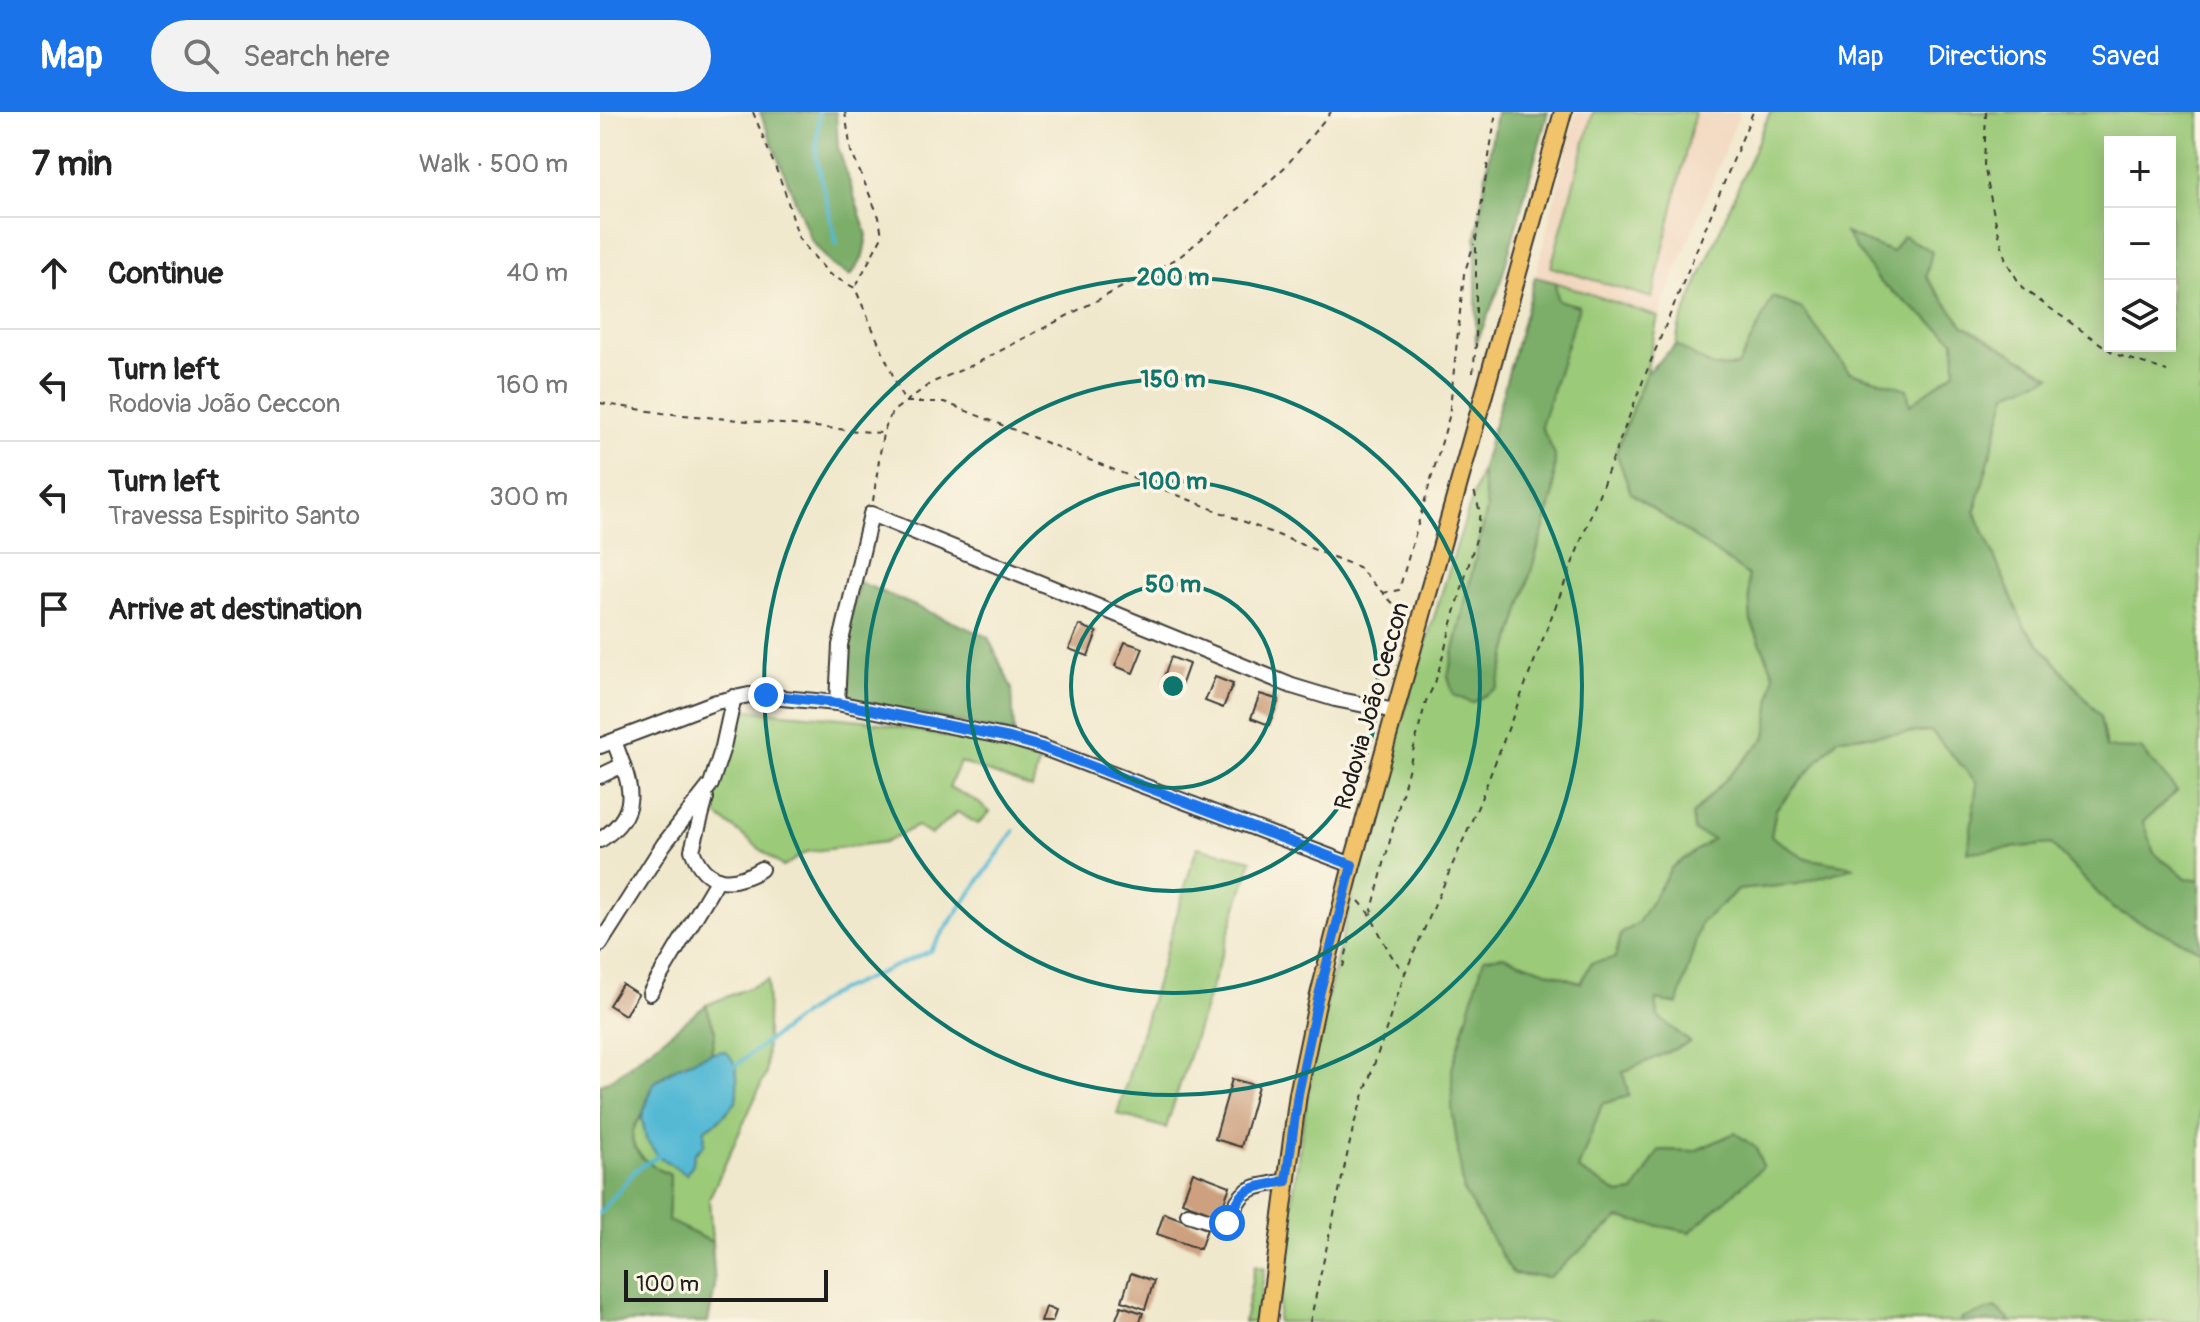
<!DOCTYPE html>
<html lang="en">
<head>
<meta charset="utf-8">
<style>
  body { margin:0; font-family:Pangolin,sans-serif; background:#f2f2f2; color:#222 }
  .controls { position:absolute; right:24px; top:24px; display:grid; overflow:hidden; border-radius:0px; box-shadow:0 4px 20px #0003 }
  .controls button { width:72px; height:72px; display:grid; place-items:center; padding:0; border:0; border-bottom:2px solid #e0e0e0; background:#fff; color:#222; font:40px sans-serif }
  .scale { position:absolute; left:24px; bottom:20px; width:204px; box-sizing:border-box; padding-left:8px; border:4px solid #1c1c1c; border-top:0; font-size:22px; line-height:28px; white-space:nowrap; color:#1c1c1c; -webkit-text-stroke:6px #fcf5e5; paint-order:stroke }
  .stop { position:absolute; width:24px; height:24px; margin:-18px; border:6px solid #1a73e8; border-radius:50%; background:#fff }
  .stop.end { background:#1a73e8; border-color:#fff; box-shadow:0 2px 8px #0008 }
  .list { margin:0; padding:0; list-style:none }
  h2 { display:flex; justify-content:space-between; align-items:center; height:104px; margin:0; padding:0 32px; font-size:34px }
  h2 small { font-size:26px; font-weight:400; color:#767676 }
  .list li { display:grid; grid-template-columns:52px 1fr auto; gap:24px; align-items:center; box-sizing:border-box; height:112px; padding:0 32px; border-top:2px solid #e0e0e0 }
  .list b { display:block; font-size:30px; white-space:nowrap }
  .list p { margin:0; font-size:26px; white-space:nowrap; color:#767676 }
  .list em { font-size:26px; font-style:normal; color:#767676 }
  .icon { flex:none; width:44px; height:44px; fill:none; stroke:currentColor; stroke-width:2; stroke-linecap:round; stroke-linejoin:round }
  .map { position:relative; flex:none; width:1600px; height:1210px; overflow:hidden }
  header { display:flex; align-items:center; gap:48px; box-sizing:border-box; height:112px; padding:0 40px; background:#1a73e8; color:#fff }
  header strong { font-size:38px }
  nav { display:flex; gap:44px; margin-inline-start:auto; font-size:28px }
  .search { width:560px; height:72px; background:#f2f2f2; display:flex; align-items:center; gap:20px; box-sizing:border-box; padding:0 28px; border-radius:44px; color:#767676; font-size:30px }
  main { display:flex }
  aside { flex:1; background:#fff }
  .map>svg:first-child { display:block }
  .built { fill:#f1d5bd }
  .green { fill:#9bca79; stroke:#5c734a; stroke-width:2; fill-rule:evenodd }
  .forest { fill:#7cae69; stroke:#4c6542; stroke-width:2 }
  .water { fill:#55b9d4; stroke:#386a78; stroke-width:2 }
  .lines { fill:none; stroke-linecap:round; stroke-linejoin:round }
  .stream { stroke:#55b9d4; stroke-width:4 }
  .building { fill:#cda180 }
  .minor-casing { stroke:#3c3b36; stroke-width:18 }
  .major-casing { stroke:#3c3b36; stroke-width:20 }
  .path { stroke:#3c3b36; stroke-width:2; stroke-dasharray:6 6; stroke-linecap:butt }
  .minor { stroke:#fff; stroke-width:14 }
  .major { stroke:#f1c36a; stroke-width:16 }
  .route { stroke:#1a73e8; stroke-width:10 }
  .ring { fill:none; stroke:#0f766e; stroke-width:4 }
  .labels { text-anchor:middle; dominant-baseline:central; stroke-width:7; stroke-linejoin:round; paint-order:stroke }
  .street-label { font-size:24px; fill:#1c1c1c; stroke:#fcf5e5 }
  .centre { fill:#0f766e; stroke:#fcf5e5; stroke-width:4 }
  .ring-label { font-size:24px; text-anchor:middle; font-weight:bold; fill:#0f766e; stroke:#fcf5e5; stroke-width:7; stroke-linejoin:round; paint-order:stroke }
</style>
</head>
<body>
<header>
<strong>Map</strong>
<div class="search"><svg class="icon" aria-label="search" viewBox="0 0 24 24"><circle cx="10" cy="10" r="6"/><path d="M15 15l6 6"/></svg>Search here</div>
<nav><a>Map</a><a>Directions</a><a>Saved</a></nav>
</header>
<main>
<aside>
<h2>7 min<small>Walk · 500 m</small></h2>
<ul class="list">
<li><svg class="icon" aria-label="ahead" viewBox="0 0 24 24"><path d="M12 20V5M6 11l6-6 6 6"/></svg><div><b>Continue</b></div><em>40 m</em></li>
<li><svg class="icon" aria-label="left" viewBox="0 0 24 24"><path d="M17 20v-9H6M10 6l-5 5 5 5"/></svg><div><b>Turn left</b><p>Rodovia João Ceccon</p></div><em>160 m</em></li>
<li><svg class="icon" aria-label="left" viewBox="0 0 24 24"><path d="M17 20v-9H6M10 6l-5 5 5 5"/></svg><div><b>Turn left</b><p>Travessa Espirito Santo</p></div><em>300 m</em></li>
<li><svg class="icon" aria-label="arrive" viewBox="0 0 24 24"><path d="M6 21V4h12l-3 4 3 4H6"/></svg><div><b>Arrive at destination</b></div></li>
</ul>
</aside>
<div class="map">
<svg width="1600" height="1210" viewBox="0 0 1600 1210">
  <rect width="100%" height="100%" fill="#fcf5e5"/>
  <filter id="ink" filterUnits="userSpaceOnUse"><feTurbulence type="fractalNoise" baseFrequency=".0125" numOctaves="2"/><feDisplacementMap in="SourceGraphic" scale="16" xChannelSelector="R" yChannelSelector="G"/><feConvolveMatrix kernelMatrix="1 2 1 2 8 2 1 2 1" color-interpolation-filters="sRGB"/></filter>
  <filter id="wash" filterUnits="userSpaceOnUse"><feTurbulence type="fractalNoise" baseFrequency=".006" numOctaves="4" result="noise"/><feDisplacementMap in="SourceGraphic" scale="32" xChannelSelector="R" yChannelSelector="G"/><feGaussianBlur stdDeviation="1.8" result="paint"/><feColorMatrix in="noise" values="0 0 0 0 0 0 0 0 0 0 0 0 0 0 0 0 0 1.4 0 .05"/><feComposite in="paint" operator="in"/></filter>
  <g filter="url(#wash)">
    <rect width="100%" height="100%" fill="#f0e8cc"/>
    <polygon class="built" points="976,0 993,0 951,155 1052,185 1095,0 1140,0 1058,205 935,165"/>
    <g class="green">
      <polygon points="993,0 1095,0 1052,186 951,155"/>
      <path d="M1170,0H1600V769L1586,766L1554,741L1542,710L1577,680L1506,636L1500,604L1424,514L1375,400L1407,281L1450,263L1363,213L1326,165L1293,140L1247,122L1280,170L1354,228L1356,259L1310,294L1307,277L1249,260L1202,197L1173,186L1138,254L1113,255L1076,233L1079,215ZM1510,30H1570V234H1510Z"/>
      <path d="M955,170L1058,205L1046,261L1016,340L1031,381L1148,463L1151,509L1174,562L1166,626L1092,703L1114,727L1072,755L1038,811L1021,822L1016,846L981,871L903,844L852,957V996L864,1080L913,1162L949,1165L1019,1106L1091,1120L1135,1021L1095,1039L1059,1038L1035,1080L1019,1082L978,1057L1002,992L1023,960L1090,930L1058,905L1056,887L1078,891L1101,810L1138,778L1198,772L1252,755L1204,746L1171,724L1176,697L1238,626L1331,619L1378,671L1369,740L1451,732L1513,797L1600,838V1210H1412L1395,1196L1359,1210H677C690,1116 698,1022 718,929C759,736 820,546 881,359L887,397L848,564L897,576L953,384L955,343L941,314L979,194L957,188Z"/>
      <polygon points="139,597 263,608 441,643 432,676 360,650 349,675 375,688 390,700 378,712 357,700 331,723 317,714 285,730 206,740 183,755 109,697"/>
      <polygon points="597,735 652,748 566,1016 517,1002"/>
      <path d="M168,868L166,962L109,1087L112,1130L68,1109L70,1063C48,1054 16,1029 42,1005C47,1037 59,1047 86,1062L94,1042L99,1038L105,1017L117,1010L136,990L137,965L125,939L111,941L115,919L106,893Z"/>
      <polygon points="655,1153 665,1156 657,1210 644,1210"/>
    </g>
    <g class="forest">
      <polygon points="160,0 236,0 238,35 267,123 263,145 251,164 232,153 211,128"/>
      <polygon points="896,0 948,0 898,179 876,232 876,127"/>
      <polygon points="1245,121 1292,140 1303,124 1332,139 1326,165 1363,213 1451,264 1407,281 1375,400 1424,514 1500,604 1506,636 1541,637 1577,679 1543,710 1554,741 1586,766 1600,769 1600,838 1513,797 1451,732 1368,740 1377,671 1331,619 1238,626 1176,697 1171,724 1204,746 1255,755 1198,772 1138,778 1101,810 1078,892 1056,888 1058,905 1090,930 1023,960 1029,984 1002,992 978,1057 1019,1082 1034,1080 1059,1038 1095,1039 1135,1021 1156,1036 1163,1055 1090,1120 1019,1106 949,1165 913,1162 864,1080 852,996 852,957 884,846 903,844 981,871 991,851 1015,846 1021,822 1038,811 1072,755 1113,727 1094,719 1092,703 1166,625 1174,562 1151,509 1148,463 1031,381 1016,340 1046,261 1076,233 1113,255 1138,254 1173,185 1202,197 1249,260 1307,277 1310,293 1355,259 1354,228 1280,170"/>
      <polygon points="935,165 955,170 957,188 979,194 941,314 955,343 953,384 897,576 872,591 853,583 848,564 887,397 881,359"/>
      <polygon points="259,470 388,525 412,577 414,622 242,585 243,537"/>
      <path d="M106,893L115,919L111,941C93,949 71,955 56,970C50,976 47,990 44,998C42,1005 38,1008 35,1014C23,1038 52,1055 70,1063L68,1109L112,1130L115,1176L108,1210H0V973L16,964Z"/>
      <polygon points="1395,1196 1412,1210 1359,1210 1361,1207"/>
    </g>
    <path class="water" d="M125,939C140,950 138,973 136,990L117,1010L105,1017L104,1033L94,1042L93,1052L86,1062L58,1044L46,1027L42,1005L54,971L79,954L111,941Z"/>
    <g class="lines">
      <g class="stream">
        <polyline points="219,0 216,44 237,132"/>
        <polyline points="132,956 229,883 330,839 414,719"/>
        <polyline points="0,1101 36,1058 58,1044 61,1040"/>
      </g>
    </g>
    <g id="blocks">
      <g class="building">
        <polygon points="479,513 497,520 488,544 469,537"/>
        <polygon points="525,530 543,536 533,561 515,554"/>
        <polygon points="571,545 589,552 580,577 562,570"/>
        <polygon points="615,565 633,572 623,596 605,589"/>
        <polygon points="660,582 679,588 669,613 651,606"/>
        <polygon points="22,872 38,882 25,903 9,893"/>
        <polygon points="632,967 658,974 641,1035 615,1027"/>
        <polygon points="593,1060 630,1074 619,1104 582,1090"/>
        <polygon points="564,1101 607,1117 600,1137 557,1122"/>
        <polygon points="531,1161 554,1169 545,1197 522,1189"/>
        <polygon points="521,1194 543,1201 540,1210 515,1210"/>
        <polygon points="446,1195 456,1199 452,1210 441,1210"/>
      </g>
    </g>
  </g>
  <g filter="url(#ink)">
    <use href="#blocks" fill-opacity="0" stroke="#3c3b36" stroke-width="2"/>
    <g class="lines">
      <g class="minor-casing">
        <g id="minor">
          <polyline points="237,591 240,533 271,402 692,574 735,587 795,599"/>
          <polyline points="0,634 116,590 149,583 237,591 410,626 441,635 752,753"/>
          <polyline points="0,664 23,653"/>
          <path d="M106,686L92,738C105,774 132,775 161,757"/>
          <path d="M0,728C45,699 29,670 14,629"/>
          <polyline points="0,832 64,732 111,672 123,635 134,585"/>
          <polyline points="50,881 118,767"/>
          <path d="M588,1102L623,1113L627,1111C644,1073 646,1077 686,1069"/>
        </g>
      </g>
      <g class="major-casing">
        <polyline id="major" points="668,1210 698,982 718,887 752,753 963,0"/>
      </g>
      <g class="path">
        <polyline points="153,0 184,77 199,127 229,162 255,176 304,289"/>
        <polyline points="245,0 251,39 279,105 282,124 256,174"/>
        <polyline points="1386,0 1384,53 1394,103 1406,149 1423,177 1515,242 1567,259"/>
        <polyline points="873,261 876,232 876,127 896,0"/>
        <polyline points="306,290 344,290 758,455 806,505"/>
        <polyline points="0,291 62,301 281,321"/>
        <polyline points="273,389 283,321 292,300 331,271 373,253 578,146 647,90 686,54 731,0"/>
        <polyline points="782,481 799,478 849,305 864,162 874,132"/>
        <path d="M759,789C779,810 784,841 805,860"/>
        <polyline points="771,802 826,589 835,571 876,427 880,400 873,375"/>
        <polyline points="743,855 750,826"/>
        <polyline points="710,1210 754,1012 805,861 879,692 1046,261 1153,0"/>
      </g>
      <use href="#minor" class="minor"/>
      <use href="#major" class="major"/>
    </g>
  </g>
  <g class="lines" filter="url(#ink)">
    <path class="route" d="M166,583L237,591L410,626L441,635L752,753L718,887L698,982L686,1069C646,1077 644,1073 627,1111"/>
  </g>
  <g class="ring">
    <circle cx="573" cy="574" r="102"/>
    <circle cx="573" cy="574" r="205"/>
    <circle cx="573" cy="574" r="307"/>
    <circle cx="573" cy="574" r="409"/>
  </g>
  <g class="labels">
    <g class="street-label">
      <text transform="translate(772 594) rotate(-74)">Rodovia João Ceccon</text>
    </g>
  </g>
  <circle cx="573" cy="574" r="12" class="centre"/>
  <g class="ring-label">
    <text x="573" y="173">200 m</text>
    <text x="573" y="275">150 m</text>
    <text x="573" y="377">100 m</text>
    <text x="573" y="480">50 m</text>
  </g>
</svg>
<div class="controls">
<button>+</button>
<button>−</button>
<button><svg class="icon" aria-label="layers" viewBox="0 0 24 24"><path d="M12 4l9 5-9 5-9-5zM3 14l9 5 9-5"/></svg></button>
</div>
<div class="scale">100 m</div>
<div class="stop" style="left:627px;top:1111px"></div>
<div class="stop end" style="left:166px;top:583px"></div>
</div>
</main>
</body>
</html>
